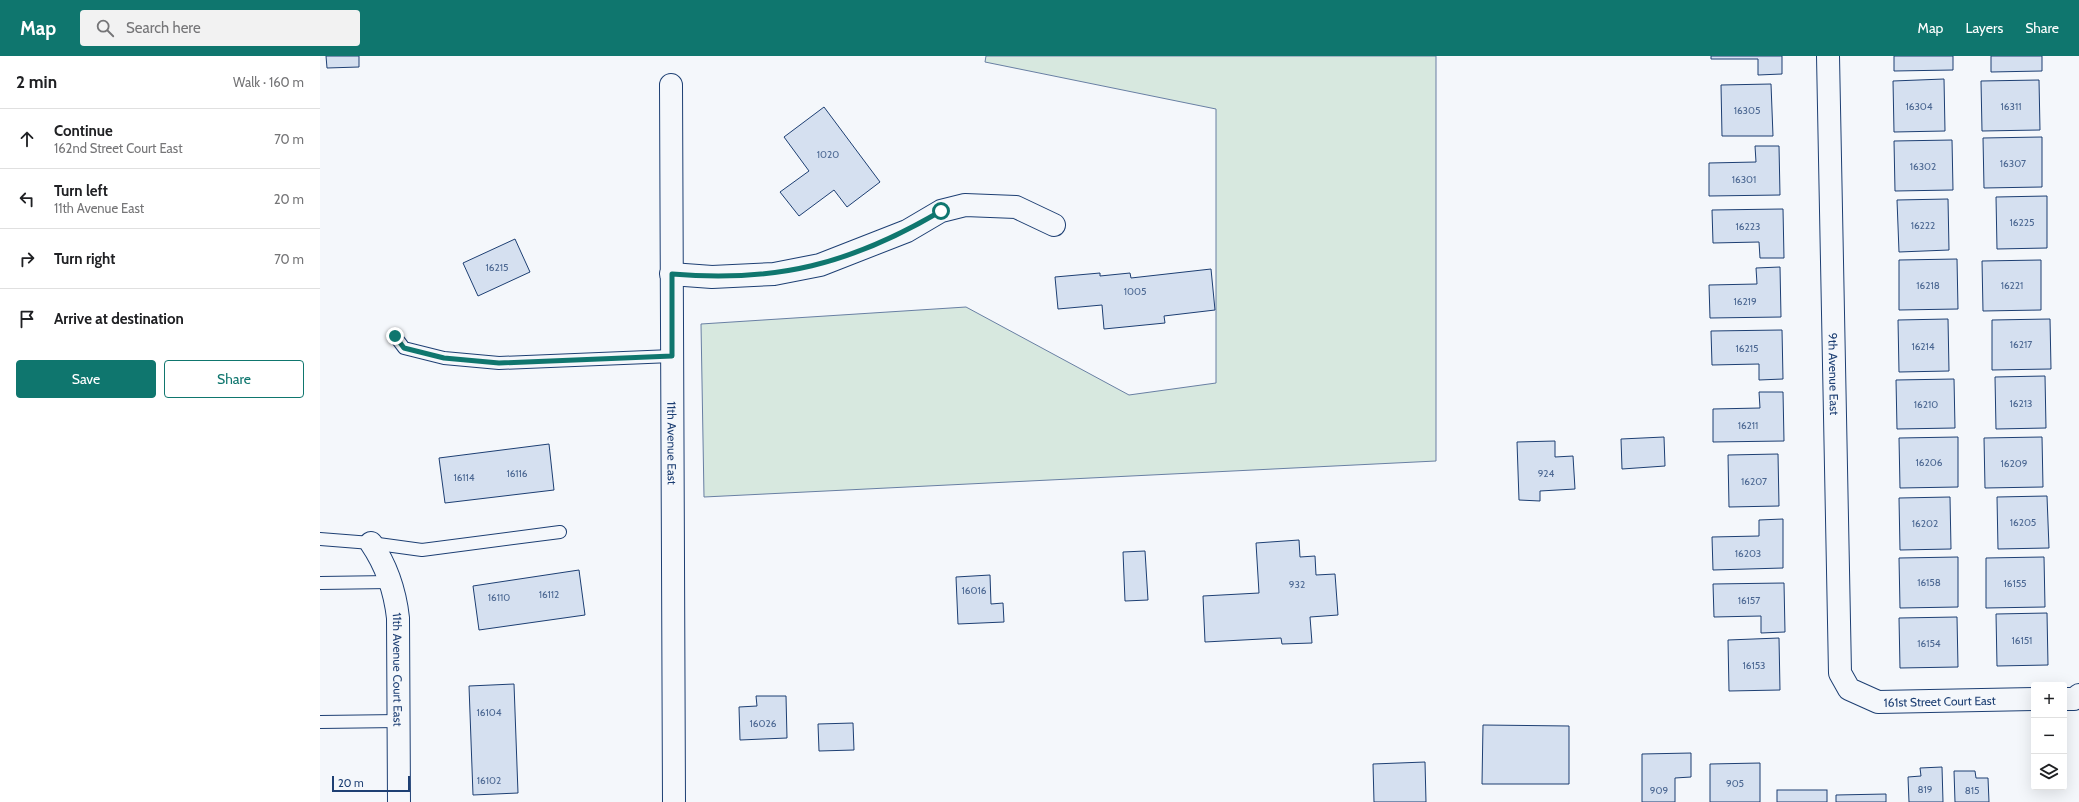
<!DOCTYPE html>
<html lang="en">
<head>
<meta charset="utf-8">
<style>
  body { margin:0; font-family:Cabin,sans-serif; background:#f2f2f2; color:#202124 }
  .controls { position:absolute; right:12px; bottom:12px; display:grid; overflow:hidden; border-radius:4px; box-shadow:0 4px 16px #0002 }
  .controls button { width:36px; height:36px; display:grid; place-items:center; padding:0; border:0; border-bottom:1px solid #e0e0e0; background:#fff; color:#202124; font:20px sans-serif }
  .scale { position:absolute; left:12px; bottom:10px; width:78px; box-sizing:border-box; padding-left:4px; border:2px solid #1d3f73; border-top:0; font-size:11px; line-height:14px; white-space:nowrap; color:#1d3f73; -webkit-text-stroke:3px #f4f7fb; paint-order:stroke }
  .stop { position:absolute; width:12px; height:12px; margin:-9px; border:3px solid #0f766e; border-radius:50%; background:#fff }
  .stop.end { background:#0f766e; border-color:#fff; box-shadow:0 1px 4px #0008 }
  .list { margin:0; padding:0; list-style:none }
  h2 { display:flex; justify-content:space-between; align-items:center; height:52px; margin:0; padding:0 16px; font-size:17px }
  h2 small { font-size:13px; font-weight:400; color:#757577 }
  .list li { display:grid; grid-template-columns:26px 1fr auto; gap:12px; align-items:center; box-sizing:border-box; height:60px; padding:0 16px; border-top:1px solid #e0e0e0 }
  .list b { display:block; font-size:15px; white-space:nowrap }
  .list p { margin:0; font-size:13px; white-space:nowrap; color:#757577 }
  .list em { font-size:13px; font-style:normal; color:#757577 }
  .actions { display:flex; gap:8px; padding:12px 16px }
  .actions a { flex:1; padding:9px 0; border:1px solid #0f766e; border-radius:4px; text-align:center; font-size:14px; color:#0f766e }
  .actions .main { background:#0f766e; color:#fff }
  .icon { flex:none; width:22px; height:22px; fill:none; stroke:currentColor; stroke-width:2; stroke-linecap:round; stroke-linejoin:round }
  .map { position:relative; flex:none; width:1759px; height:746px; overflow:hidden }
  header { display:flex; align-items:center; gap:24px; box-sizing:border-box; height:56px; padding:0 20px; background:#0f766e; color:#fff }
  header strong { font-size:19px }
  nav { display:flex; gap:22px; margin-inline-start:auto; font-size:14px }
  .search { width:280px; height:36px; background:#f2f2f2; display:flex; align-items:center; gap:10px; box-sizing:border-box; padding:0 14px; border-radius:4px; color:#757577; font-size:15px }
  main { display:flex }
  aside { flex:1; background:#fff }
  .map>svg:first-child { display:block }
  .green { fill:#d7e8df; stroke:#687fa3 }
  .building { fill:#d5e0f0; stroke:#1d3f73 }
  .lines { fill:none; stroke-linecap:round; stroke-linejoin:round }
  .lane-casing { stroke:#1d3f73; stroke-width:14 }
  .street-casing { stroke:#1d3f73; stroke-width:24 }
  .lane { stroke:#f4f7fb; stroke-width:12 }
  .street { stroke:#f4f7fb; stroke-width:22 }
  .route { stroke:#0f766e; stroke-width:5 }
  .labels { text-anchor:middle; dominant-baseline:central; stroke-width:3; stroke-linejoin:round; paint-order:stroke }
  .number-label { font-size:10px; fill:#4b6792 }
  .street-label { font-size:12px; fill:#1d3f73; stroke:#f4f7fb }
</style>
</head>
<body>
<header>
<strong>Map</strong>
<div class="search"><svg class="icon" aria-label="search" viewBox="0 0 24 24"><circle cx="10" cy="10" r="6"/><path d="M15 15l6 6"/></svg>Search here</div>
<nav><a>Map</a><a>Layers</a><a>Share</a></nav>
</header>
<main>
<aside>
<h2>2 min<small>Walk · 160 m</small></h2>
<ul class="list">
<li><svg class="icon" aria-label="ahead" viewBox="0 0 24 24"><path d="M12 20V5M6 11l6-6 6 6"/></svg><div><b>Continue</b><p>162nd Street Court East</p></div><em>70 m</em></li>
<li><svg class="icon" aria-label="left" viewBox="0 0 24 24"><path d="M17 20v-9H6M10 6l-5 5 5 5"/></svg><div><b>Turn left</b><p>11th Avenue East</p></div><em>20 m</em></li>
<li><svg class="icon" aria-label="right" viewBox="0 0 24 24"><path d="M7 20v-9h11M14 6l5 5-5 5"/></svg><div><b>Turn right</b></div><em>70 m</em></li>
<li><svg class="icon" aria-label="arrive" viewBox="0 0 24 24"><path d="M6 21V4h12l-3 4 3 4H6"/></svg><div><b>Arrive at destination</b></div></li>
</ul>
<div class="actions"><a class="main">Save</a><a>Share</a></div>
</aside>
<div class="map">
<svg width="1759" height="746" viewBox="0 0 1759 746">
  <rect width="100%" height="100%" fill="#f4f7fb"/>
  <polygon class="green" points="666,0 1116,0 1116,405 384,441 381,268 646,251 809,339 896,327 896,53 665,6"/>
  <g class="building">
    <polygon points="6,0 39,0 39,11 7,12"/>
    <polygon points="1391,0 1462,0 1462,18 1438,19 1438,3 1391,3"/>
    <polygon points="1574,0 1633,0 1633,14 1574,15"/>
    <polygon points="1671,0 1722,0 1722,15 1671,16"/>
    <polygon points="1624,23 1625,75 1574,76 1573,25"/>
    <polygon points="1719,24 1720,74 1662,75 1661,25"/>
    <polygon points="1451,28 1453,80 1402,80 1401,29"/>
    <polygon points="504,51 560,126 527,151 514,134 479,160 460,136 489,115 464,81"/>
    <polygon points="1722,81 1722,131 1664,132 1663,82"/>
    <polygon points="1632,84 1633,134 1575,135 1574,85"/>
    <polygon points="1435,90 1459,90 1460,139 1389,140 1389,107 1436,106"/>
    <polygon points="1727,140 1727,192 1677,193 1676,141"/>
    <polygon points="1628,143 1629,194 1579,196 1577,144"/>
    <polygon points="1463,153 1464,202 1440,202 1439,186 1393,187 1392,154"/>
    <polygon points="195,183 210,216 158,240 143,207"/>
    <polygon points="1637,203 1638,253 1579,254 1579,204"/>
    <polygon points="1721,204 1721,254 1663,255 1662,205"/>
    <polygon points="1460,211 1461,261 1390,262 1389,229 1437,228 1436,212"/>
    <polygon points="891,213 895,254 844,260 845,267 784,273 782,249 738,253 735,221 780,217 780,220 810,217 811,222"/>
    <polygon points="1628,263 1629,315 1579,316 1578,264"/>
    <polygon points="1730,263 1731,313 1672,314 1672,264"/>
    <polygon points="1462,274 1463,323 1439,324 1439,308 1392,309 1391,275"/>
    <polygon points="1725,320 1726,372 1676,373 1675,321"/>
    <polygon points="1634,323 1635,372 1577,373 1576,324"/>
    <polygon points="1439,336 1463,336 1464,385 1393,386 1393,353 1440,352"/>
    <polygon points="1344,381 1345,410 1302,413 1301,383"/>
    <polygon points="1638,381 1638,431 1580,432 1579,382"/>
    <polygon points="1722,381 1723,431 1665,432 1664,382"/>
    <polygon points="1235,385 1235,401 1253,400 1255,433 1220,435 1220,445 1199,444 1197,386"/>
    <polygon points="229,388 234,434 125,447 119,402"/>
    <polygon points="1458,398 1459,450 1409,451 1408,399"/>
    <polygon points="1727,440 1729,492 1678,493 1677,441"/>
    <polygon points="1630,441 1631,493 1580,494 1579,442"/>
    <polygon points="1463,463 1463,512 1393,514 1392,481 1439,480 1439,464"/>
    <polygon points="979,484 980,501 995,500 996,519 1015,518 1018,559 990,561 992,587 962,588 961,582 885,586 883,540 939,537 936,487"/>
    <polygon points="825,495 828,544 805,545 803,496"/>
    <polygon points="1638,501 1638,551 1580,552 1579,502"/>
    <polygon points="1724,501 1725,551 1666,552 1666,502"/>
    <polygon points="259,514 265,559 159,574 153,530"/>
    <polygon points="670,519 671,548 683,547 684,566 638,568 636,521"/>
    <polygon points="1464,527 1465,576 1441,577 1441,560 1394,561 1393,528"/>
    <polygon points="1727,557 1728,609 1677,610 1676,558"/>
    <polygon points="1637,561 1638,611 1580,612 1579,562"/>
    <polygon points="1459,582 1460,634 1409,635 1408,584"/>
    <polygon points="194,628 198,737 153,739 149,630"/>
    <polygon points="436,640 466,640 467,682 420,684 419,651 437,650"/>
    <polygon points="533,667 534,694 499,695 498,668"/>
    <polygon points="1163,669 1249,670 1249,728 1162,728"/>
    <polygon points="1371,697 1371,721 1355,722 1355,746 1322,746 1322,698"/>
    <polygon points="1105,706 1106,746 1054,746 1053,708"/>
    <polygon points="1440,707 1440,746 1390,746 1390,708"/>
    <polygon points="1622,711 1623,746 1589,746 1588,721 1601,720 1600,712"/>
    <polygon points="1634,715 1655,715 1656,722 1668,722 1669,746 1635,746"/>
    <rect x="1457" y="734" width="50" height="12"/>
    <polygon points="1566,738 1566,746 1516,746 1516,739"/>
  </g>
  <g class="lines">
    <g class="lane-casing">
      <g id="lane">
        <polyline points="75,280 84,292 124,302 179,307 352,300"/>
        <polyline points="0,483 51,487 102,494 240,476"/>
        <polyline points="0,527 70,526"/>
        <polyline points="0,666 79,665"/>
      </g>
    </g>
    <g class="street-casing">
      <g id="street">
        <path id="s1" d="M1508,0L1520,617L1529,633L1558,646L1714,643"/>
        <path id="s2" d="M351,29L354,746"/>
        <polyline points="351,218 392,221 454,218 500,209 587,175 621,155 645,149 696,151 734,169"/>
        <path id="s3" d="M51,487C66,509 75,535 78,562L79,746"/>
        <polyline points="1744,643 1754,643 1759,639"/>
      </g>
    </g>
    <use href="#lane" class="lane"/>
    <use href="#street" class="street"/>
  </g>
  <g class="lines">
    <path class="route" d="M75,280L84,292L124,302L179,307L352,300V218C456,227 531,208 621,155"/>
  </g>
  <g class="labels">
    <g class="number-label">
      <text x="1599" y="50">16304</text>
      <text x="1691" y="50">16311</text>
      <text x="1427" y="54">16305</text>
      <text x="508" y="98">1020</text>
      <text x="1693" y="107">16307</text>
      <text x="1603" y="110">16302</text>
      <text x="1424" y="123">16301</text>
      <text x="1702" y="166">16225</text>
      <text x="1603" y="169">16222</text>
      <text x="1428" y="170">16223</text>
      <text x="177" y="211">16215</text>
      <text x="1608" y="229">16218</text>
      <text x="1692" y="229">16221</text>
      <text x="815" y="235">1005</text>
      <text x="1425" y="245">16219</text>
      <text x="1701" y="288">16217</text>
      <text x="1603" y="290">16214</text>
      <text x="1427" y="292">16215</text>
      <text x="1701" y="347">16213</text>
      <text x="1606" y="348">16210</text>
      <text x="1428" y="369">16211</text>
      <text x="1609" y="406">16206</text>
      <text x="1694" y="407">16209</text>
      <text x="197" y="417">16116</text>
      <text x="1226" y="417">924</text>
      <text x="144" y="421">16114</text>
      <text x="1434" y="425">16207</text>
      <text x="1703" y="466">16205</text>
      <text x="1605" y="467">16202</text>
      <text x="1428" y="497">16203</text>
      <text x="1609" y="526">16158</text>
      <text x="1695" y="527">16155</text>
      <text x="977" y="528">932</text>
      <text x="654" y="534">16016</text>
      <text x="229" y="538">16112</text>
      <text x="179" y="541">16110</text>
      <text x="1429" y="544">16157</text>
      <text x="1702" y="584">16151</text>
      <text x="1609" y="587">16154</text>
      <text x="1434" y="609">16153</text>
      <text x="169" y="656">16104</text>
      <text x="443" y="667">16026</text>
      <text x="169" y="724">16102</text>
      <text x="1415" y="727">905</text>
      <text x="1605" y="733">819</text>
      <text x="1339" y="734">909</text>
      <text x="1652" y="734">815</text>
    </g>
    <g class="street-label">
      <text stroke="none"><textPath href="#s1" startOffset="318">9th Avenue East</textPath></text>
      <text stroke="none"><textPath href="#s2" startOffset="358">11th Avenue East</textPath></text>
      <text stroke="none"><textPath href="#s3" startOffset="132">11th Avenue Court East</textPath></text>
      <text stroke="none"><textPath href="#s1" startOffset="729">161st Street Court East</textPath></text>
    </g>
  </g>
</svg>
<div class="controls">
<button>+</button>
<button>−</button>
<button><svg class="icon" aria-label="layers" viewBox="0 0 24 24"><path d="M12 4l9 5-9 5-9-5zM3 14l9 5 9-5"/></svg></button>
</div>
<div class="scale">20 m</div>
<div class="stop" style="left:621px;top:155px"></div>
<div class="stop end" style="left:75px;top:280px"></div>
</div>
</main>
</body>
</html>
